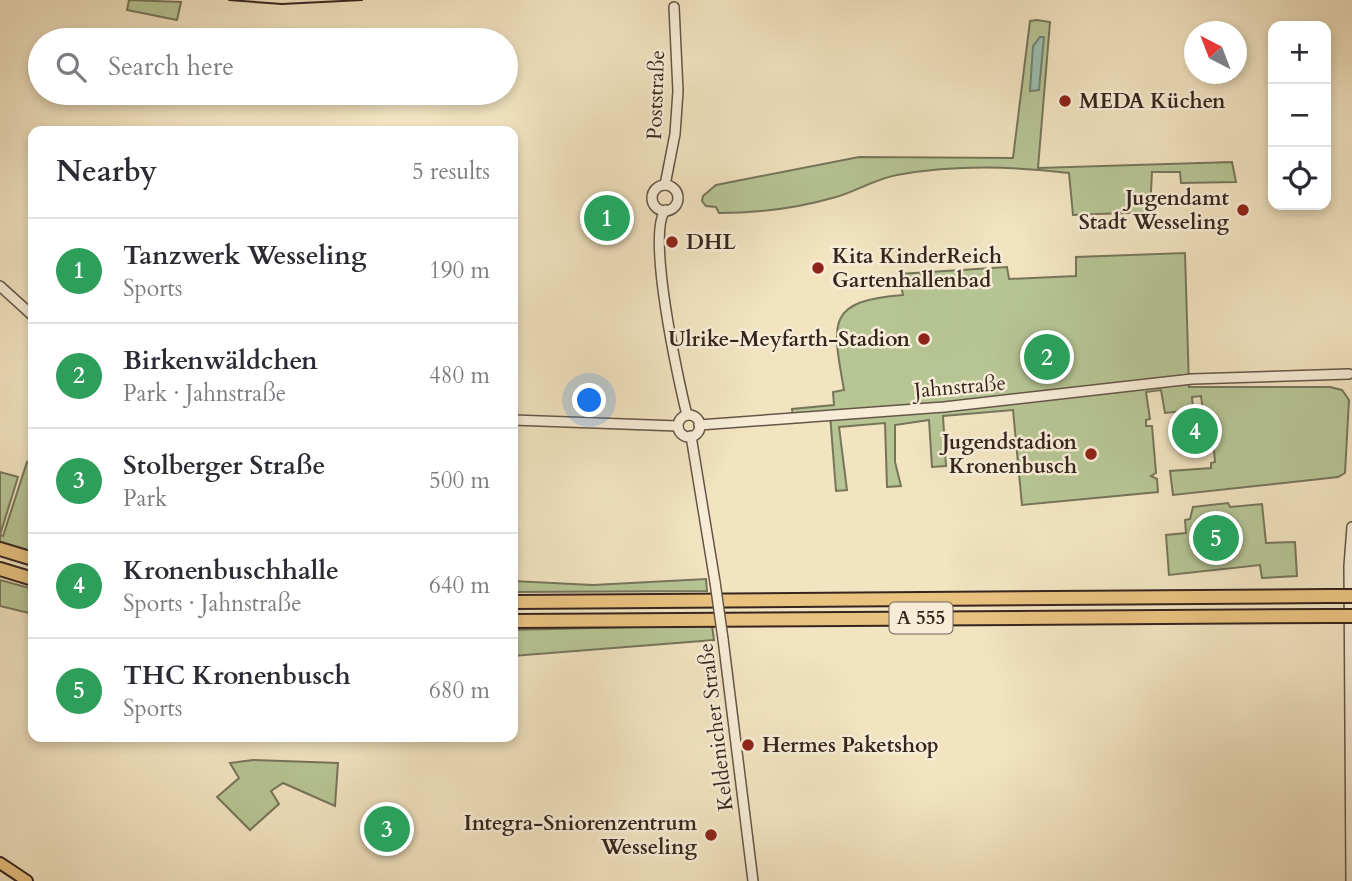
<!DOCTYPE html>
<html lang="en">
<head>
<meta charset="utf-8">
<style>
  body { margin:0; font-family:Cardo,serif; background:#f2f2f3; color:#2b2b33 }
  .controls { position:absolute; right:21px; top:21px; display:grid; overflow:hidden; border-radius:14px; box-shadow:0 4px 10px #0003 }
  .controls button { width:63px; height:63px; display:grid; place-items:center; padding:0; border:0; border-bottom:2px solid #e1e1e2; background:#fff; color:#2b2b33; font:35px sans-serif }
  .compass { position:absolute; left:1184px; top:21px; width:63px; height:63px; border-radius:50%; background:#fff; box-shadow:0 4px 10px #0003; rotate:318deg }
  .you { position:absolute; left:590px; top:401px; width:24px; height:24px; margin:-18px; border:5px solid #fff; border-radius:50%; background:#1a73e8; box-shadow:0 0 0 10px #1a73e833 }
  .badge { display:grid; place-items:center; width:46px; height:46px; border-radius:50%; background:#8f2418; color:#fff; font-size:23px; font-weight:700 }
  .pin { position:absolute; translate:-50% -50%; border:4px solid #fff; box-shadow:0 2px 7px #0006 }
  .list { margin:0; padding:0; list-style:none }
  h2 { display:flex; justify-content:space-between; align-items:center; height:91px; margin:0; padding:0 28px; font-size:30px }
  h2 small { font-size:23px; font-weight:400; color:#7c7c81 }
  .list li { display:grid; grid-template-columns:46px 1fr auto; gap:21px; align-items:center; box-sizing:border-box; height:105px; padding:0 28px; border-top:2px solid #e1e1e2 }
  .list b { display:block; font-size:26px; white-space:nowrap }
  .list p { margin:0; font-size:23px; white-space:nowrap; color:#7c7c81 }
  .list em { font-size:23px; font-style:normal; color:#7c7c81 }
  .icon { flex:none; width:38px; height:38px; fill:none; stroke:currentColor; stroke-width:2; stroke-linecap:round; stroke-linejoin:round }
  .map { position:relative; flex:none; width:1352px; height:881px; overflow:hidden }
  .search { position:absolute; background:#fff; box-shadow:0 4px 10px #0003; left:28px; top:28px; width:490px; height:77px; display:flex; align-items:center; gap:18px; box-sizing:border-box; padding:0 24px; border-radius:38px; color:#7c7c81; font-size:26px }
  .panel { position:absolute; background:#fff; box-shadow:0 4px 10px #0003; left:28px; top:126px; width:490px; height:616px; border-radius:14px }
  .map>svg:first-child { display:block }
  .green { fill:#b7c595; stroke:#76755a; stroke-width:2 }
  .water { fill:#9bbfb0; stroke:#738176; stroke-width:2 }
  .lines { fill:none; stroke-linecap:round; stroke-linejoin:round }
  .minor-casing { stroke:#655547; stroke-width:12 }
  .major-casing { stroke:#36251e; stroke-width:14 }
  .highway-casing { stroke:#36251e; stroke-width:16 }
  .minor { stroke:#f7edd7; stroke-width:9 }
  .major { stroke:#e9c280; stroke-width:10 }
  .highway { stroke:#e9c280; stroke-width:12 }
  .tram { stroke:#36251e; stroke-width:2 }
  .minor-bridge-casing { stroke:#655547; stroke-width:12; stroke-linecap:butt }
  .highway-bridge-casing { stroke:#36251e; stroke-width:16; stroke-linecap:butt }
  .minor-bridge { stroke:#f7edd7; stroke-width:9 }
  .highway-bridge { stroke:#e9c280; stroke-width:12 }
  .poi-dot { fill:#8f2418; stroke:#f7edd7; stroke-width:2.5 }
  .labels { text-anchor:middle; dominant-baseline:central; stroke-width:5; stroke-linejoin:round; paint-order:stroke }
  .shield { fill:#f7edd7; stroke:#706156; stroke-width:2 }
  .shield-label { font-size:19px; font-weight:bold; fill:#36251e }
  .street-label { font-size:21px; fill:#36251e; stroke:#f7edd7 }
  .poi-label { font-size:21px; font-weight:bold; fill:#36251e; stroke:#f7edd7; text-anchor:start }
</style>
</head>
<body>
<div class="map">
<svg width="1352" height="881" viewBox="0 0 1352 881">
  <rect width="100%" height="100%" fill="#f2e4c1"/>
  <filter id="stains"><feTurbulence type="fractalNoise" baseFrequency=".00286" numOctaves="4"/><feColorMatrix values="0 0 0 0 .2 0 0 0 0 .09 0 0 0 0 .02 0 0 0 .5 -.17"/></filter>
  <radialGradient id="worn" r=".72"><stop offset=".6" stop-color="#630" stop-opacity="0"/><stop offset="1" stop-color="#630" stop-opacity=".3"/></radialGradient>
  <g class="green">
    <polygon points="129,0 181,2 177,20 127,10"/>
    <path d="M1037,20L1050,22L1038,168L1232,162L1236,182L1181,183L1180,172H1152L1150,212L1073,215L1069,173C1012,166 953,165 897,175C875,179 857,191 836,197C798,208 758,213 719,213L716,207L706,206L702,201L703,196L716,185L859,157L1013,158L1030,21Z"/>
    <path d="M1185,253L1189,387H1330L1342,390L1349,400L1345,473L1338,477L1173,495L1170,471L1211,468V463L1215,462L1211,418H1204L1201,396L1192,397L1193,410L1165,413L1161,390L1146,392L1150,419L1146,420V426H1152L1156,473L1151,476L1157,479L1158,492L1022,505L1013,410L943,416L946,466L932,467L929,420L895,425V462L901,486L887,487L885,423L839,427L847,490L836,491L830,414L793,417L792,409L834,405L833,392L844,390C832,322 826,301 903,295L899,274L1007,267L1009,279L1076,276V257Z"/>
    <polygon points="27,462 33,464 33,552 0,543 0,472 18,477 0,535 3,536"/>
    <polygon points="1228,503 1230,507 1262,504 1266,543 1295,542 1297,576 1262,578 1260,565 1169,575 1166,535 1186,533 1185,520 1190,519 1193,507"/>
    <polygon points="706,579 707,591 513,592 513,581 593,585"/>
    <polygon points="0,580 33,589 33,614 0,606"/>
    <polygon points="712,625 714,640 513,656 513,630"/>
    <polygon points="253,760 338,763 335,806 283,783 271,791 279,804 250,830 217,797 239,778 230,763"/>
  </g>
  <polygon class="water" points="1040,37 1044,37 1039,90 1030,91 1033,46"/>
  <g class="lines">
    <g class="minor-casing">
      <g id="minor">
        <polyline points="665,185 675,134 678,91 674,7"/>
        <circle cx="665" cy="198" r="13"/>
        <path d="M666,210C645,229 679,384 687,415"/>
        <polyline points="0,286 33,316"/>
        <circle cx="689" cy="426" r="11"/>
        <polyline points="513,420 678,426"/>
        <polyline points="699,425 944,407 1192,379 1349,374"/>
        <polyline points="691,436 715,582"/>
        <polyline points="723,639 753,881"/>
        <polyline points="1351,881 1349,566 1352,527"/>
      </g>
    </g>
    <g class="major-casing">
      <polyline id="major" points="0,863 27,881"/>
    </g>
    <g class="highway-casing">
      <g id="highway">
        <polyline points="0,549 33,559"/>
        <polyline points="0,569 33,579"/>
        <polyline points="513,602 1327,596"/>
        <polyline points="513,621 1330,616"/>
      </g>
    </g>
    <use href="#minor" class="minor"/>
    <use href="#major" class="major"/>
    <use href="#highway" class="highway"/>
    <polyline class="tram" points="229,0 282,4 362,0"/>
    <g class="minor-bridge-casing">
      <polyline id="minor-bridge" points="715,582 723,639"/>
    </g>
    <g class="highway-bridge-casing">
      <g id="highway-bridge">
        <polyline points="1327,596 1352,596"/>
        <polyline points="1330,616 1352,616"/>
      </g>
    </g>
    <use href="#minor-bridge" class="minor-bridge"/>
    <use href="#highway-bridge" class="highway-bridge"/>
  </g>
  <g class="poi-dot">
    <circle cx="1065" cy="101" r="7"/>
    <circle cx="1243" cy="210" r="7"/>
    <circle cx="672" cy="242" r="7"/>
    <circle cx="818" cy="268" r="7"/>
    <circle cx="924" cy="339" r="7"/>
    <circle cx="1091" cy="454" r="7"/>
    <circle cx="748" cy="745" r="7"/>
    <circle cx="711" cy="835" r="7"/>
  </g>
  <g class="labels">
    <rect class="shield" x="889.5" y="602.5" width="63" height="31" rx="5"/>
    <g class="shield-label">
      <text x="921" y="618">A 555</text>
    </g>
    <g class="street-label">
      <text transform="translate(656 95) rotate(-88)">Poststraße</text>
      <text transform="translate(960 387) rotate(-5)">Jahnstraße</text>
      <text transform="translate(716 727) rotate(-97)">Keldenicher Straße</text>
    </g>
    <g class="poi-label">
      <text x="1079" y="101">MEDA Küchen</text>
      <text x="1229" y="198" text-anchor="end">Jugendamt<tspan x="1229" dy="24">Stadt Wesseling</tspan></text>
      <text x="686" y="242">DHL</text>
      <text x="832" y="256">Kita KinderReich<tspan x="832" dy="24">Gartenhallenbad</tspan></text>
      <text x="910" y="339" text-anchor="end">Ulrike-Meyfarth-Stadion</text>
      <text x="1077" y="442" text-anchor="end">Jugendstadion<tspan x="1077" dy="24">Kronenbusch</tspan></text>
      <text x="762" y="745">Hermes Paketshop</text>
      <text x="697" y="823" text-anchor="end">Integra-Sniorenzentrum<tspan x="697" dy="24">Wesseling</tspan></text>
    </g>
  </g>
  <rect width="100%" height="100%" filter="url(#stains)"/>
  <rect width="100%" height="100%" fill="url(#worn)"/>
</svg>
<div class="controls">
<button>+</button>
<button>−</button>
<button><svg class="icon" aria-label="locate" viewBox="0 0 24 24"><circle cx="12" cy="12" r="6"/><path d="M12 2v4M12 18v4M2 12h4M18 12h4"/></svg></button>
</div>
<svg class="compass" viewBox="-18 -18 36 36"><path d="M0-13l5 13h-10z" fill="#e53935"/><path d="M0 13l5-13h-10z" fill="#7c7c81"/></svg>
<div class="you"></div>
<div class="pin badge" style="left:607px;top:218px;background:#2e9e5b">1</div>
<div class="pin badge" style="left:1047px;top:357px;background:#2e9e5b">2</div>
<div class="pin badge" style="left:387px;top:829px;background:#2e9e5b">3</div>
<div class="pin badge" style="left:1195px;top:431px;background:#2e9e5b">4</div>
<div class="pin badge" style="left:1216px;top:538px;background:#2e9e5b">5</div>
<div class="search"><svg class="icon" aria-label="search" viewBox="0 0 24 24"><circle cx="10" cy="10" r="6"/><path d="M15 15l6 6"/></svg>Search here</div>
<section class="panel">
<h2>Nearby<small>5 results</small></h2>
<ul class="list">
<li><span class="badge" style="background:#2e9e5b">1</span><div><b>Tanzwerk Wesseling</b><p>Sports</p></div><em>190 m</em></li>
<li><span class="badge" style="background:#2e9e5b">2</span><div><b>Birkenwäldchen</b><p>Park · Jahnstraße</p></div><em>480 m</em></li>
<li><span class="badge" style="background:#2e9e5b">3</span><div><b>Stolberger Straße</b><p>Park</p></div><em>500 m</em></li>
<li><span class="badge" style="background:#2e9e5b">4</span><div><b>Kronenbuschhalle</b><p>Sports · Jahnstraße</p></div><em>640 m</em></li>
<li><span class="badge" style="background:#2e9e5b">5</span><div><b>THC Kronenbusch</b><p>Sports</p></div><em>680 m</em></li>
</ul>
</section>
</div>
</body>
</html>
